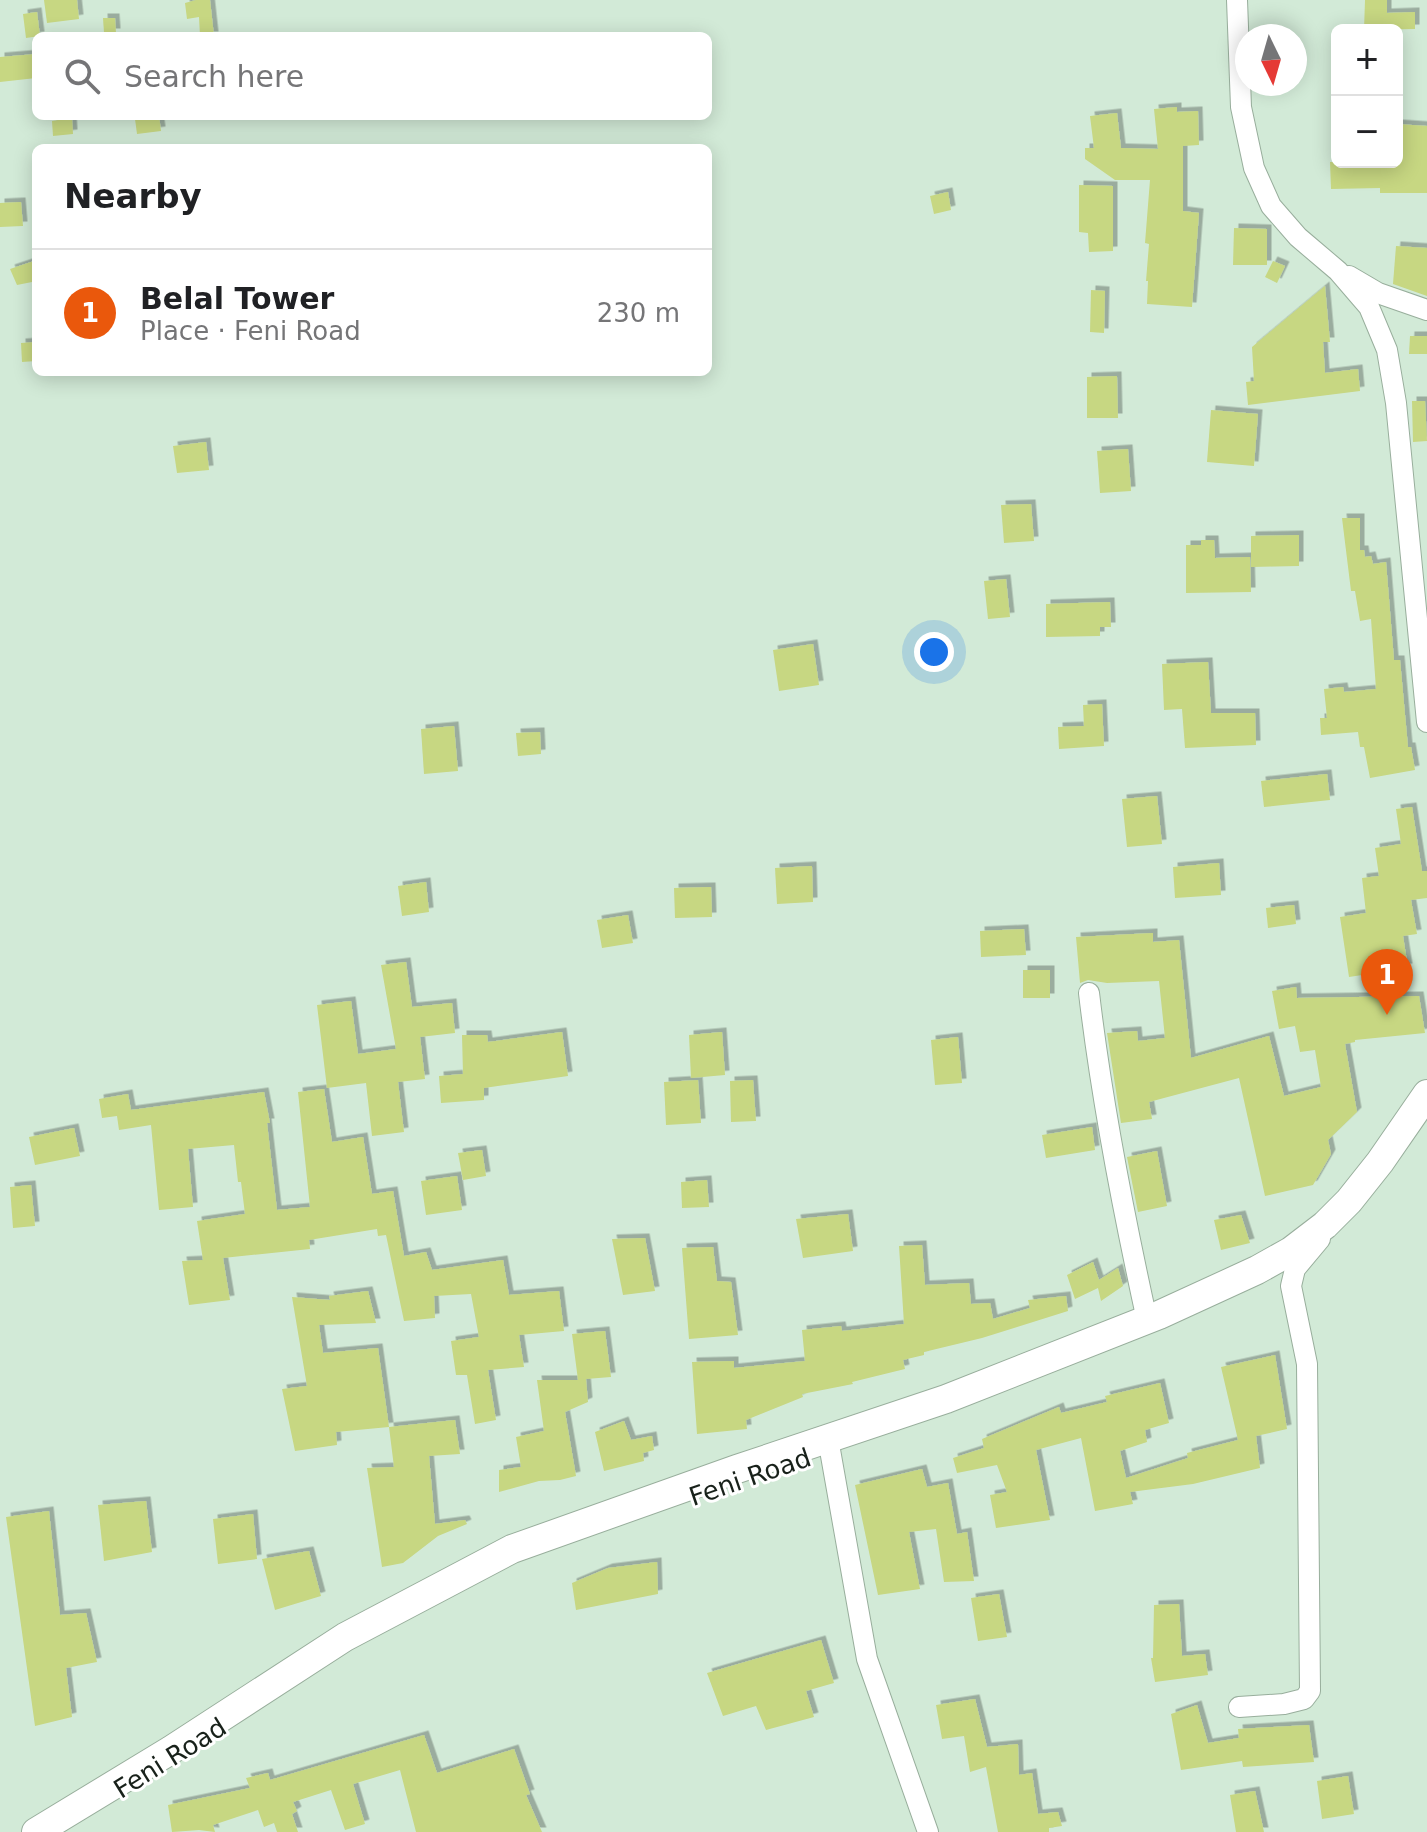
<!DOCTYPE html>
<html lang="en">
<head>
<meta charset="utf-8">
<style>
  body { margin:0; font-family:"DejaVu Sans",sans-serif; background:#f2f2f2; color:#202124 }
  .controls { position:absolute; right:24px; top:24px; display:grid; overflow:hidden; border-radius:12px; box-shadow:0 4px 20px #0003 }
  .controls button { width:72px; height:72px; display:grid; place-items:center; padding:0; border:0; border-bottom:2px solid #e0e0e0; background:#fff; color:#202124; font:40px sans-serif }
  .compass { position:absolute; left:1235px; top:24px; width:72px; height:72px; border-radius:50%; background:#fff; box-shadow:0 4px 20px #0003; rotate:175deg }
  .you { position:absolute; left:934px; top:652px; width:28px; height:28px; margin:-20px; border:6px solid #fff; border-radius:50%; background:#1a73e8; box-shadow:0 0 0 12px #1a73e833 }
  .badge { display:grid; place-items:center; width:52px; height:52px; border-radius:50%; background:#ea580c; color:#fff; font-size:26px; font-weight:700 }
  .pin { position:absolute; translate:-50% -66px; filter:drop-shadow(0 2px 4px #0008) }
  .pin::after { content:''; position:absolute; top:42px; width:28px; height:24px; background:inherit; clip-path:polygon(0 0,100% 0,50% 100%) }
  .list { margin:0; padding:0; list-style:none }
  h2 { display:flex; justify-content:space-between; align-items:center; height:104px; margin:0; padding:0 32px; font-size:34px }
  h2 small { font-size:26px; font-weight:400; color:#757577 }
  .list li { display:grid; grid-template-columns:52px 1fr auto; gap:24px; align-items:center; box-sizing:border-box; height:128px; padding:0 32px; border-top:2px solid #e0e0e0 }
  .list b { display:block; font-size:30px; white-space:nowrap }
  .list p { margin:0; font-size:26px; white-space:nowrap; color:#757577 }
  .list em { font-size:26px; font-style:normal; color:#757577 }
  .icon { flex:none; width:44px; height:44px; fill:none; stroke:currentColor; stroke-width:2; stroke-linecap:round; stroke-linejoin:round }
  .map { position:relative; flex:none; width:1427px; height:1832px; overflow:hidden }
  .search { position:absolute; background:#fff; box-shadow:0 4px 20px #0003; left:32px; top:32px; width:680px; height:88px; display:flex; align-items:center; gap:20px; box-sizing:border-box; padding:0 28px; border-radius:12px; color:#757577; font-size:30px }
  .panel { position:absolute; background:#fff; box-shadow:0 4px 20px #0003; left:32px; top:144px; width:680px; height:232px; border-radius:12px }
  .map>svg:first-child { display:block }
  .building { fill:#c7d782; filter:url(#shadow) }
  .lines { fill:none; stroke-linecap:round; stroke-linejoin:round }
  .street-casing { stroke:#98ae9c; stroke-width:22 }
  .secondary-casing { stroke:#98ae9c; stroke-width:30 }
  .street { stroke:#fff; stroke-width:20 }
  .secondary { stroke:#fff; stroke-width:28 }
  .labels { text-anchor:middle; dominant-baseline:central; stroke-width:6; stroke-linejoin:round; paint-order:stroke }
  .street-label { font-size:26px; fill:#18211a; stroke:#fff }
</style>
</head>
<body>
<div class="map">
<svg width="1427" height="1832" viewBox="0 0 1427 1832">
  <defs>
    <filter id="shadow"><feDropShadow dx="4.5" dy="-4.5" stdDeviation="0" flood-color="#0004"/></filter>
  </defs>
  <rect width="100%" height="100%" fill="#d2ead7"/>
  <g class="building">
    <polygon points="44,0 77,0 79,19 47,23"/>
    <polygon points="196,0 210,0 214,36 200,36 199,17 187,19 185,3"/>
    <polygon points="1365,0 1387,0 1387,13 1415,12 1415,29 1364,30"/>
    <polygon points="37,12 40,36 26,38 23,14"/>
    <polygon points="103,18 115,18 116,33 104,33"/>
    <polygon points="36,54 36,78 0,82 0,57"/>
    <polygon points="1177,107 1177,112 1198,111 1199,145 1183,146 1183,211 1199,213 1192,307 1147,304 1148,281 1146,281 1149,244 1145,243 1150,180 1115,180 1085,159 1085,148 1094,148 1090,116 1117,113 1121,148 1158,149 1154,109"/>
    <polygon points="159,116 161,131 137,134 135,119"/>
    <polygon points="72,118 73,134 53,136 52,121"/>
    <polygon points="1397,124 1427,126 1427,193 1380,193 1380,188 1331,189 1330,162 1397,162"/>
    <polygon points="1079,185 1113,186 1113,251 1089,252 1088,233 1079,232"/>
    <polygon points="948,192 951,210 934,214 930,196"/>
    <polygon points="21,202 23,226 0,227 0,203"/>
    <polygon points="1234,228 1267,229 1267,265 1233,265"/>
    <polygon points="1396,246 1427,248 1427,296 1393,284"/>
    <polygon points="34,261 32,282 17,285 10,269"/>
    <polygon points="1273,261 1285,266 1277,283 1265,277"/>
    <polygon points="1325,286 1330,342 1323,342 1325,373 1358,369 1360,391 1248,405 1246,382 1254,381 1252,347"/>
    <polygon points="1091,290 1105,291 1104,333 1090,332"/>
    <polygon points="1410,336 1427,336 1427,354 1409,354"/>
    <polygon points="36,342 36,361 22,362 21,343"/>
    <polygon points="1117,376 1118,418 1087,418 1087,377"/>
    <polygon points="1412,401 1425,401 1427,441 1413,442"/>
    <polygon points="1211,410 1258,414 1254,466 1207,462"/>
    <polygon points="206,442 209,470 177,473 173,446"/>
    <polygon points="1128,449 1131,491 1100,493 1097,451"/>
    <polygon points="1031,504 1034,541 1004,543 1001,505"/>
    <polygon points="1342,518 1360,518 1360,550 1364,550 1365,557 1371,556 1373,564 1386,562 1394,660 1400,660 1408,747 1411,747 1415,770 1370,778 1364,747 1360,747 1358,732 1321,735 1320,718 1327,718 1324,689 1343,687 1344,692 1376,689 1371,619 1360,621 1355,591 1351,591"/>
    <polygon points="1299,535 1299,566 1251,567 1251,536"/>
    <polygon points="1201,540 1214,540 1215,558 1250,557 1251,592 1186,593 1186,545 1201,545"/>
    <polygon points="1006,579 1010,617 988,619 984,581"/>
    <polygon points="1110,602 1111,627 1100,627 1100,636 1046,637 1046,604"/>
    <polygon points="813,644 819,685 779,691 773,650"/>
    <polygon points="1208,662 1211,713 1255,713 1256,745 1185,748 1182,709 1164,710 1162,664"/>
    <polygon points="1102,704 1104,746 1059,749 1058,727 1084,726 1083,705"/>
    <polygon points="454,726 458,771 424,774 421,729"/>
    <polygon points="540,732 541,754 518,756 516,733"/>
    <polygon points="1327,774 1330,800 1264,807 1261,781"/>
    <polygon points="1157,796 1162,844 1127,847 1122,799"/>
    <polygon points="1412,807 1422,871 1427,871 1427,898 1411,900 1417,934 1403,936 1408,968 1349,977 1340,917 1366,913 1362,878 1379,876 1375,848 1401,844 1396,809"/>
    <polygon points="1219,863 1221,895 1175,898 1173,867"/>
    <polygon points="812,866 813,902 777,904 775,868"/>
    <polygon points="426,882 429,912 402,916 398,886"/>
    <polygon points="711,887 712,917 675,918 674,888"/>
    <polygon points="1294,905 1296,924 1268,928 1266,908"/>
    <polygon points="628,915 633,943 602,948 597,920"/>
    <polygon points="1024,929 1026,955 981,957 980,931"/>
    <polygon points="1153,933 1153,942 1179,940 1191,1058 1269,1036 1284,1096 1321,1087 1315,1050 1300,1052 1295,1026 1279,1029 1272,991 1296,987 1297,998 1419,996 1425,1033 1355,1040 1355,1042 1345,1044 1357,1112 1328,1140 1331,1154 1313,1185 1265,1196 1239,1078 1149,1102 1152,1119 1121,1123 1107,1033 1137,1031 1138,1041 1165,1038 1159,981 1107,983 1088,980 1080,983 1076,937"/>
    <polygon points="406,962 412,1007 452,1003 455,1033 420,1037 425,1079 398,1082 404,1132 372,1136 366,1083 327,1088 317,1005 351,1001 358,1054 396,1049 381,965"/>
    <rect x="1023" y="970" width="27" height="28"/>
    <polygon points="562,1032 568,1076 484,1088 484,1100 441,1103 439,1076 463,1074 462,1035 487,1035 488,1042"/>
    <polygon points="722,1032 725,1075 691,1078 689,1035"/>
    <polygon points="958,1037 962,1083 935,1085 931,1040"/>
    <polygon points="698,1080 701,1123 666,1125 664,1082"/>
    <polygon points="753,1080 756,1121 731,1122 730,1081"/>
    <polygon points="324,1089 332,1142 363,1137 372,1194 393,1191 404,1256 426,1252 432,1270 503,1260 509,1295 559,1291 564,1331 519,1335 524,1367 488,1370 496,1420 475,1424 467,1375 456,1375 451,1341 479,1337 471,1294 434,1296 435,1318 404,1321 386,1235 378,1236 377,1229 309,1240 310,1249 223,1258 230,1300 189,1305 182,1261 203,1260 197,1221 245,1214 241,1182 238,1182 234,1145 188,1149 193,1207 159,1210 151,1125 119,1130 117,1116 102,1118 99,1099 128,1094 131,1110 264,1092 270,1123 267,1123 277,1210 310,1207 298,1092"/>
    <polygon points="1092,1127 1095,1150 1046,1158 1042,1135"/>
    <polygon points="74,1128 80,1156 35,1165 29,1137"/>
    <polygon points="482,1150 486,1176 463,1180 458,1153"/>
    <polygon points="1157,1151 1167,1206 1138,1212 1127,1157"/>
    <polygon points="457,1176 462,1210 426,1215 421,1181"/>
    <polygon points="707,1180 709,1207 682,1208 681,1182"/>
    <polygon points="31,1185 35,1226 13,1228 10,1187"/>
    <polygon points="848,1214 853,1251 803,1258 796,1219"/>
    <polygon points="1241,1215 1250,1243 1221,1250 1214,1220"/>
    <polygon points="645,1238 655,1291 623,1295 612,1239"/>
    <polygon points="922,1245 925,1285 969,1283 971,1304 990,1303 993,1319 1030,1308 1028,1300 1066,1296 1068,1311 982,1338 924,1352 924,1355 903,1360 905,1369 852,1382 853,1384 802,1394 803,1397 746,1420 747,1429 697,1434 692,1362 734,1361 734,1368 805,1361 802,1330 841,1326 842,1331 904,1324 899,1246"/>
    <polygon points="713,1247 717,1281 731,1282 738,1335 689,1339 682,1248"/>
    <polygon points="1093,1262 1099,1280 1118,1268 1123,1286 1101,1301 1098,1288 1075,1299 1067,1275"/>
    <polygon points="368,1291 376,1323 319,1325 323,1353 378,1348 389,1427 336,1432 337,1445 295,1451 282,1389 307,1386 292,1297 330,1300 329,1296"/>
    <polygon points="605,1331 611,1377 586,1379 588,1402 565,1412 576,1476 560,1480 539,1481 499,1492 499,1470 521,1467 516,1437 544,1431 537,1380 578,1380 572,1334"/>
    <polygon points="1275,1355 1287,1429 1256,1436 1260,1468 1193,1484 1130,1492 1133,1504 1095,1511 1081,1438 1036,1450 1050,1520 996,1528 990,1495 1007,1492 997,1465 957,1473 953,1458 984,1448 982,1439 1059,1407 1061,1413 1107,1402 1105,1396 1160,1383 1169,1423 1145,1430 1147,1442 1120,1451 1126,1478 1188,1458 1187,1453 1238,1440 1221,1367"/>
    <polygon points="455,1420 460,1454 429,1456 435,1524 465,1520 467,1524 438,1536 403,1563 382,1567 367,1468 394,1467 389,1427"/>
    <polygon points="624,1421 631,1440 652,1436 654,1450 643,1453 644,1461 604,1471 595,1432"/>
    <polygon points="922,1469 927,1487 948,1483 957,1534 967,1532 974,1581 944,1582 936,1529 909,1532 920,1589 878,1595 855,1485"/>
    <polygon points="146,1501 152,1552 104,1561 98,1505"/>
    <polygon points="49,1511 60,1615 86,1613 97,1662 66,1668 72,1717 35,1726 6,1517"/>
    <polygon points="253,1514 257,1559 218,1564 213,1519"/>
    <polygon points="309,1551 321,1596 275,1610 262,1559"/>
    <polygon points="657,1562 658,1594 576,1610 572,1583 608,1568"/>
    <polygon points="999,1594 1007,1637 978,1641 971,1598"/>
    <polygon points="1179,1604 1182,1656 1205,1654 1208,1675 1155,1682 1151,1658 1153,1658 1154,1605"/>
    <polygon points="821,1640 834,1683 806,1691 814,1717 766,1730 756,1706 723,1716 707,1673"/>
    <polygon points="975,1699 987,1747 1018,1744 1019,1775 1032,1773 1038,1814 1058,1812 1062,1826 1049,1828 1049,1832 998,1832 986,1767 970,1772 964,1736 942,1739 936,1705"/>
    <polygon points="1197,1705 1208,1743 1239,1738 1238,1729 1309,1725 1314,1762 1243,1767 1242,1761 1181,1770 1171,1714"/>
    <polygon points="424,1735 437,1773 514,1749 530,1794 526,1795 542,1832 416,1832 400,1770 353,1784 365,1824 345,1830 331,1790 293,1802 297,1811 292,1814 298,1832 277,1832 274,1823 264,1827 258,1810 213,1825 215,1832 199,1830 172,1832 168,1805 250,1788 246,1778 268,1773 270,1780"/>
    <polygon points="1348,1776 1354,1814 1322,1819 1317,1781"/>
    <polygon points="1255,1791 1264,1832 1236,1832 1230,1795"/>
  </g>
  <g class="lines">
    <g class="street-casing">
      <g id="street">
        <polyline points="1237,0 1241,107 1254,168 1271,206 1298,237 1338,271 1369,307 1387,350 1396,403 1427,722"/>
        <polyline points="1349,276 1378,293 1427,310"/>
        <path d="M1089,993C1102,1104 1123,1211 1147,1320"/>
        <polyline points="830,1450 867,1659 928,1832"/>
        <polyline points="1239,1707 1284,1704 1304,1699 1310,1691 1307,1364 1291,1286 1295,1269 1320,1239"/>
      </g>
    </g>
    <g class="secondary-casing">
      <polyline id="secondary" points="36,1832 171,1750 345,1637 512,1549 737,1469 946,1399 1159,1315 1257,1270 1291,1251 1325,1225 1349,1201 1380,1162 1427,1094"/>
    </g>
    <use href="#street" class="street"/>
    <use href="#secondary" class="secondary"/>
  </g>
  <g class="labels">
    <g class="street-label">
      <text transform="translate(750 1477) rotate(-19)">Feni Road</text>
      <text transform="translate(170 1758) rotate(-32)">Feni Road</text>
    </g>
  </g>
</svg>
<div class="controls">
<button>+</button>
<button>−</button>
</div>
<svg class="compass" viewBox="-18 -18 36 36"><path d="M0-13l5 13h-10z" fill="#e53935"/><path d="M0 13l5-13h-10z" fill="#757577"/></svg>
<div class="you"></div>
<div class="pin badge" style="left:1387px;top:1015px">1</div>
<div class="search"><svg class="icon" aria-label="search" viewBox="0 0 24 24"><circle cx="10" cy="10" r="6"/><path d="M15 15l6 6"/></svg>Search here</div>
<section class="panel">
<h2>Nearby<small></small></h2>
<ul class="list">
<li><span class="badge">1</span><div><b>Belal Tower</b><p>Place · Feni Road</p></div><em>230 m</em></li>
</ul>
</section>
</div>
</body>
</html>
